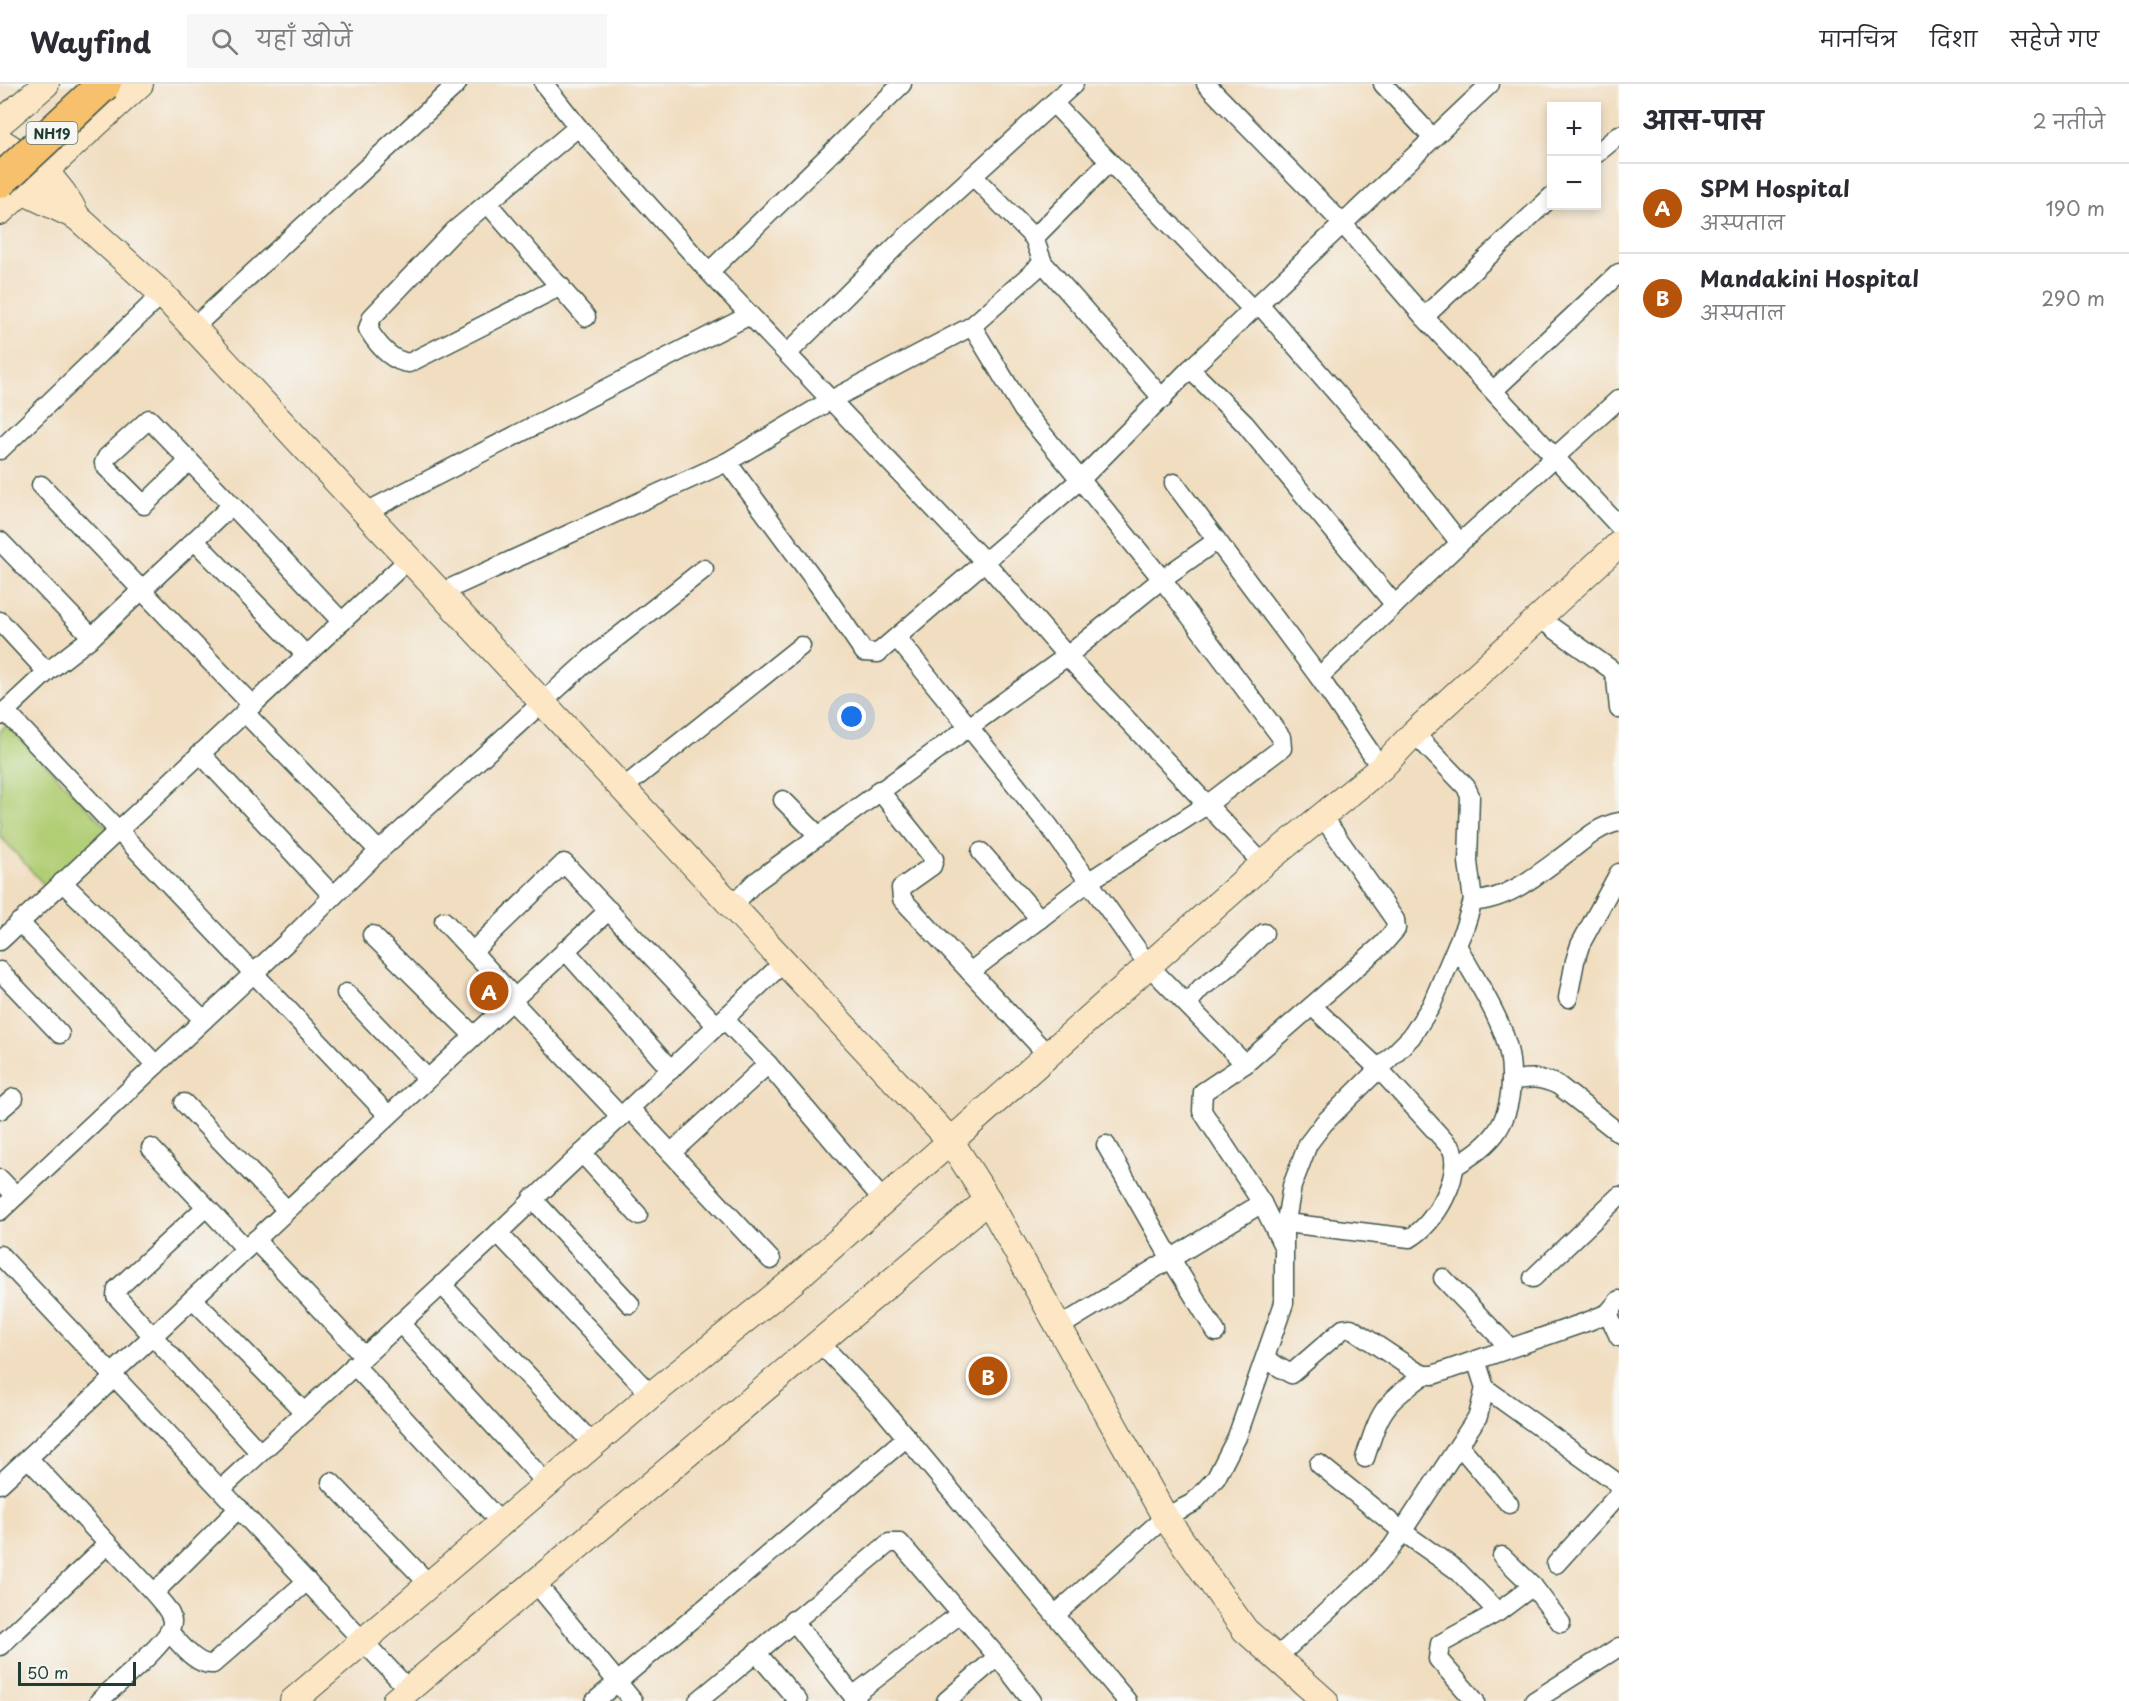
<!DOCTYPE html>
<html lang="hi">
<head>
<meta charset="utf-8">
<style>
  body { margin:0; font-family:"Playpen Sans","Playpen Sans Deva",sans-serif; background:#f7f7f7; color:#2b2b33 }
  .controls { position:absolute; right:18px; top:18px; display:grid; overflow:hidden; border-radius:0px; box-shadow:0 3px 9px #0003 }
  .controls button { width:54px; height:54px; display:grid; place-items:center; padding:0; border:0; border-bottom:2px solid #e1e1e2; background:#fff; color:#2b2b33; font:30px sans-serif }
  .scale { position:absolute; left:18px; bottom:15px; width:118px; box-sizing:border-box; padding-left:6px; border:3px solid #1f3d34; border-top:0; font-size:16px; line-height:21px; white-space:nowrap; color:#1f3d34; -webkit-text-stroke:4px #f6f6f2; paint-order:stroke }
  .you { position:absolute; left:852px; top:633px; width:21px; height:21px; margin:-15px; border:4px solid #fff; border-radius:50%; background:#1a73e8; box-shadow:0 0 0 9px #1a73e833 }
  .badge { display:grid; place-items:center; width:39px; height:39px; border-radius:50%; background:#b45309; color:#fff; font-size:20px; font-weight:700 }
  .pin { position:absolute; translate:-50% -50%; border:3px solid #fff; box-shadow:0 2px 6px #0006 }
  .list { margin:0; padding:0; list-style:none }
  h2 { display:flex; justify-content:space-between; align-items:center; height:78px; margin:0; padding:0 24px; font-size:26px }
  h2 small { font-size:20px; font-weight:400; color:#7c7c81 }
  .list li { display:grid; grid-template-columns:39px 1fr auto; gap:18px; align-items:center; box-sizing:border-box; height:90px; padding:0 24px; border-top:2px solid #e1e1e2 }
  .list b { display:block; font-size:22px; white-space:nowrap }
  .list p { margin:0; font-size:20px; white-space:nowrap; color:#7c7c81 }
  .list em { font-size:20px; font-style:normal; color:#7c7c81 }
  .icon { flex:none; width:33px; height:33px; fill:none; stroke:currentColor; stroke-width:2; stroke-linecap:round; stroke-linejoin:round }
  .map { position:relative; flex:none; width:1619px; height:1617px; overflow:hidden }
  header { display:flex; align-items:center; gap:36px; box-sizing:border-box; height:84px; padding:0 30px; background:#fff; border-bottom:2px solid #e1e1e2 }
  header strong { font-size:28px }
  nav { display:flex; gap:33px; margin-inline-start:auto; font-size:21px }
  .search { width:420px; height:54px; background:#f7f7f7; display:flex; align-items:center; gap:15px; box-sizing:border-box; padding:0 21px; border-radius:0px; color:#7c7c81; font-size:22px }
  main { display:flex }
  aside { flex:1; background:#fff }
  .map>svg:first-child { display:block }
  .green { fill:#b1ce75; stroke:#688654; stroke-width:1.5 }
  .lines { fill:none; stroke-linecap:round; stroke-linejoin:round }
  .street-casing { stroke:#3e5549; stroke-width:21 }
  .secondary-casing { stroke:#3e5549; stroke-width:28 }
  .street { stroke:#fff; stroke-width:18 }
  .secondary { stroke:#fce6c4; stroke-width:26 }
  .highway-bridge-casing { stroke:#3e5549; stroke-width:36; stroke-linecap:butt }
  .highway-bridge { stroke:#f7c06c; stroke-width:33 }
  .labels { text-anchor:middle; dominant-baseline:central; stroke-width:6; stroke-linejoin:round; paint-order:stroke }
  .shield { fill:#f6f6f2; stroke:#60746d; stroke-width:1.5 }
  .shield-label { font-size:14px; font-weight:bold; fill:#1f3d34 }
</style>
</head>
<body>
<header>
<strong>Wayfind</strong>
<div class="search"><svg class="icon" aria-label="search" viewBox="0 0 24 24"><circle cx="10" cy="10" r="6"/><path d="M15 15l6 6"/></svg>यहाँ खोजें</div>
<nav><a>मानचित्र</a><a>दिशा</a><a>सहेजे गए</a></nav>
</header>
<main>
<div class="map">
<svg width="1619" height="1617" viewBox="0 0 1619 1617">
  <rect width="100%" height="100%" fill="#f6f6f2"/>
  <filter id="ink" filterUnits="userSpaceOnUse"><feTurbulence type="fractalNoise" baseFrequency=".0167" numOctaves="2"/><feDisplacementMap in="SourceGraphic" scale="12" xChannelSelector="R" yChannelSelector="G"/><feConvolveMatrix kernelMatrix="1 2 1 2 8 2 1 2 1" color-interpolation-filters="sRGB"/></filter>
  <filter id="wash" filterUnits="userSpaceOnUse"><feTurbulence type="fractalNoise" baseFrequency=".008" numOctaves="4" result="noise"/><feDisplacementMap in="SourceGraphic" scale="24" xChannelSelector="R" yChannelSelector="G"/><feGaussianBlur stdDeviation="1.35" result="paint"/><feColorMatrix in="noise" values="0 0 0 0 0 0 0 0 0 0 0 0 0 0 0 0 0 1.4 0 .05"/><feComposite in="paint" operator="in"/></filter>
  <g filter="url(#wash)">
    <rect width="100%" height="100%" fill="#f1ddbf"/>
    <polygon class="green" points="7,640 109,746 46,803 0,752 0,647"/>
  </g>
  <g filter="url(#ink)">
    <g class="lines">
      <g class="street-casing">
        <g id="street">
          <polyline points="544,0 578,43 709,188 985,478 1067,572 1263,780"/>
          <polyline points="1206,0 1342,139 1424,233 1619,442"/>
          <polyline points="1383,0 1432,53"/>
          <polyline points="1053,19 1253,226"/>
          <polyline points="1596,70 1619,51"/>
          <polyline points="974,93 1034,154 1043,179 1163,315"/>
          <polyline points="488,120 586,233"/>
          <polyline points="1034,154 1109,78"/>
          <polyline points="709,188 902,0"/>
          <path d="M561,202L409,279C390,277 377,260 368,245L372,233L454,147L578,43"/>
          <polyline points="1260,221 1394,375 1460,459"/>
          <polyline points="1424,233 1552,112"/>
          <polyline points="193,244 457,0"/>
          <polyline points="788,269 897,161 1074,0"/>
          <polyline points="1190,285 1245,340 1395,521"/>
          <polyline points="1494,306 1619,189"/>
          <polyline points="0,366 162,210"/>
          <polyline points="727,378 819,502 864,568 878,569 1081,395 1190,285 1490,0"/>
          <polyline points="1174,399 1319,593 1381,684"/>
          <polyline points="41,401 252,621"/>
          <polyline points="232,421 342,538"/>
          <polyline points="364,429 750,231"/>
          <polyline points="0,457 92,553"/>
          <polyline points="195,457 306,571"/>
          <polyline points="440,509 727,378 831,316 972,242 1043,179"/>
          <polyline points="1539,534 1612,586 1616,595 1619,625"/>
          <polyline points="0,537 47,588"/>
          <polyline points="897,554 1049,742 1149,882 1245,980 1203,1008 1202,1027 1262,1119 1283,1162"/>
          <polyline points="1319,593 1460,459 1619,315"/>
          <polyline points="5,627 387,1030"/>
          <polyline points="244,628 379,767"/>
          <polyline points="0,632 47,588 92,553 232,421 149,335 107,373 104,379 107,384 144,421 189,377"/>
          <polyline points="200,669 333,812"/>
          <polyline points="623,704 801,562"/>
          <polyline points="879,706 934,775 932,782 901,804 902,815 1048,971"/>
          <polyline points="783,716 818,751"/>
          <polyline points="981,768 1040,835"/>
          <polyline points="62,798 204,936"/>
          <path d="M1473,817C1507,817 1541,788 1567,769C1584,756 1598,742 1619,738"/>
          <polyline points="732,822 754,799 1067,572 1162,495 1216,457"/>
          <polyline points="444,837 514,913"/>
          <polyline points="19,838 156,981"/>
          <polyline points="372,851 473,951"/>
          <polyline points="0,857 409,475"/>
          <polyline points="565,866 671,986"/>
          <polyline points="472,868 564,779 717,942"/>
          <polyline points="0,887 60,950"/>
          <polyline points="970,888 1088,798 1208,720 1282,664 1281,653 1162,495 1023,326 972,242"/>
          <polyline points="346,909 427,994"/>
          <polyline points="1568,914 1575,877 1580,861 1619,789"/>
          <polyline points="511,916 621,1033"/>
          <polyline points="1187,920 1201,904 1229,883 1264,849"/>
          <polyline points="768,980 883,1116"/>
          <polyline points="1245,980 1383,860 1396,845 1395,836 1321,730"/>
          <path d="M1511,997C1529,993 1541,993 1558,1001L1619,1049"/>
          <polyline points="184,1019 287,1126"/>
          <polyline points="630,1025 771,1176"/>
          <polyline points="0,1026 14,1014"/>
          <polyline points="1106,1061 1171,1175 1216,1248"/>
          <polyline points="151,1064 246,1165"/>
          <polyline points="582,1069 638,1131"/>
          <polyline points="671,1069 768,980 724,935"/>
          <path d="M1455,1082C1470,1073 1484,1064 1495,1050C1514,1025 1515,981 1504,951C1493,920 1472,890 1457,861"/>
          <polyline points="0,1095 16,1112"/>
          <polyline points="532,1114 630,1220"/>
          <polyline points="206,1123 117,1205 116,1212 260,1369"/>
          <polyline points="0,1127 286,859 379,767 591,574 704,485"/>
          <path d="M1286,1139L1410,1154C1435,1140 1462,1093 1452,1065L1380,986L1312,922"/>
          <polyline points="498,1149 651,1311"/>
          <polyline points="255,1156 364,1272"/>
          <polyline points="0,1171 409,1606"/>
          <polyline points="1443,1194 1509,1263"/>
          <polyline points="1533,1194 1619,1112"/>
          <polyline points="442,1201 594,1361"/>
          <polyline points="193,1215 304,1328"/>
          <polyline points="1608,1229 1619,1253"/>
          <polyline points="400,1239 548,1401"/>
          <polyline points="1059,1243 1262,1119"/>
          <polyline points="818,1257 881,1323 1127,1617"/>
          <polyline points="1265,1275 1291,1290 1343,1245 1351,1244 1414,1286 1424,1291 1433,1291 1589,1237 1608,1229 1619,1216"/>
          <polyline points="354,1281 502,1440"/>
          <polyline points="112,1290 609,826"/>
          <polyline points="1485,1304 1619,1400"/>
          <polyline points="1459,1361 1509,1420"/>
          <path d="M28,1374L154,1509C160,1517 171,1526 172,1537C174,1555 113,1603 99,1617"/>
          <path d="M1365,1374C1381,1325 1382,1322 1424,1291"/>
          <polyline points="1319,1380 1403,1448 1458,1487 1498,1528"/>
          <polyline points="331,1398 430,1501"/>
          <polyline points="0,1400 115,1293"/>
          <polyline points="221,1405 498,1149 783,879"/>
          <polyline points="1502,1472 1533,1502 1561,1539"/>
          <polyline points="1556,1480 1619,1410"/>
          <polyline points="535,1498 633,1617"/>
          <polyline points="154,1509 239,1424"/>
          <polyline points="1056,1530 1165,1433 1193,1419 1216,1394 1237,1353 1284,1219 1284,1149 1292,1102 1308,1060 1324,1039 1411,953 1431,922 1465,842 1473,817 1468,778 1470,712 1466,703 1414,649"/>
          <polyline points="793,1536 857,1617"/>
          <path d="M169,1548C180,1559 196,1582 213,1580L307,1497"/>
          <polyline points="0,1562 108,1460"/>
          <polyline points="756,1568 798,1617"/>
          <polyline points="1276,1574 1368,1490 1392,1463 1478,1332 1485,1304 1476,1276"/>
          <polyline points="853,1612 960,1530"/>
          <polyline points="595,1617 907,1353"/>
          <polyline points="698,1617 889,1459 900,1459 1002,1578 1032,1617"/>
          <polyline points="946,1617 996,1574"/>
          <polyline points="1475,1617 1438,1575 1440,1560 1498,1528 1533,1502"/>
          <polyline points="1534,1617 1619,1563"/>
        </g>
      </g>
      <g class="secondary-casing">
        <g id="secondary">
          <polyline points="0,39 46,0"/>
          <path d="M0,57C35,79 59,94 77,133"/>
          <polyline points="0,89 22,107 77,133 162,210 950,1056 988,1116 1165,1433 1245,1546 1325,1617"/>
          <polyline points="0,128 140,0"/>
          <polyline points="293,1617 651,1311 792,1198 1263,780 1381,684 1414,649 1619,460"/>
          <polyline points="395,1617 988,1116"/>
        </g>
      </g>
      <use href="#street" class="street"/>
      <use href="#secondary" class="secondary"/>
      <g class="highway-bridge-casing">
        <polyline id="highway-bridge" points="0,97 104,0"/>
      </g>
      <use href="#highway-bridge" class="highway-bridge"/>
    </g>
  </g>
  <g class="labels">
    <rect class="shield" x="26.5" y="38" width="51" height="22" rx="4.5"/>
    <g class="shield-label">
      <text x="52" y="49">NH19</text>
    </g>
  </g>
</svg>
<div class="controls">
<button>+</button>
<button>−</button>
</div>
<div class="scale">50 m</div>
<div class="you"></div>
<div class="pin badge" style="left:489px;top:907px">A</div>
<div class="pin badge" style="left:988px;top:1292px">B</div>
</div>
<aside>
<h2>आस-पास<small>2 नतीजे</small></h2>
<ul class="list">
<li><span class="badge">A</span><div><b>SPM Hospital</b><p>अस्पताल</p></div><em>190 m</em></li>
<li><span class="badge">B</span><div><b>Mandakini Hospital</b><p>अस्पताल</p></div><em>290 m</em></li>
</ul>
</aside>
</main>
</body>
</html>
